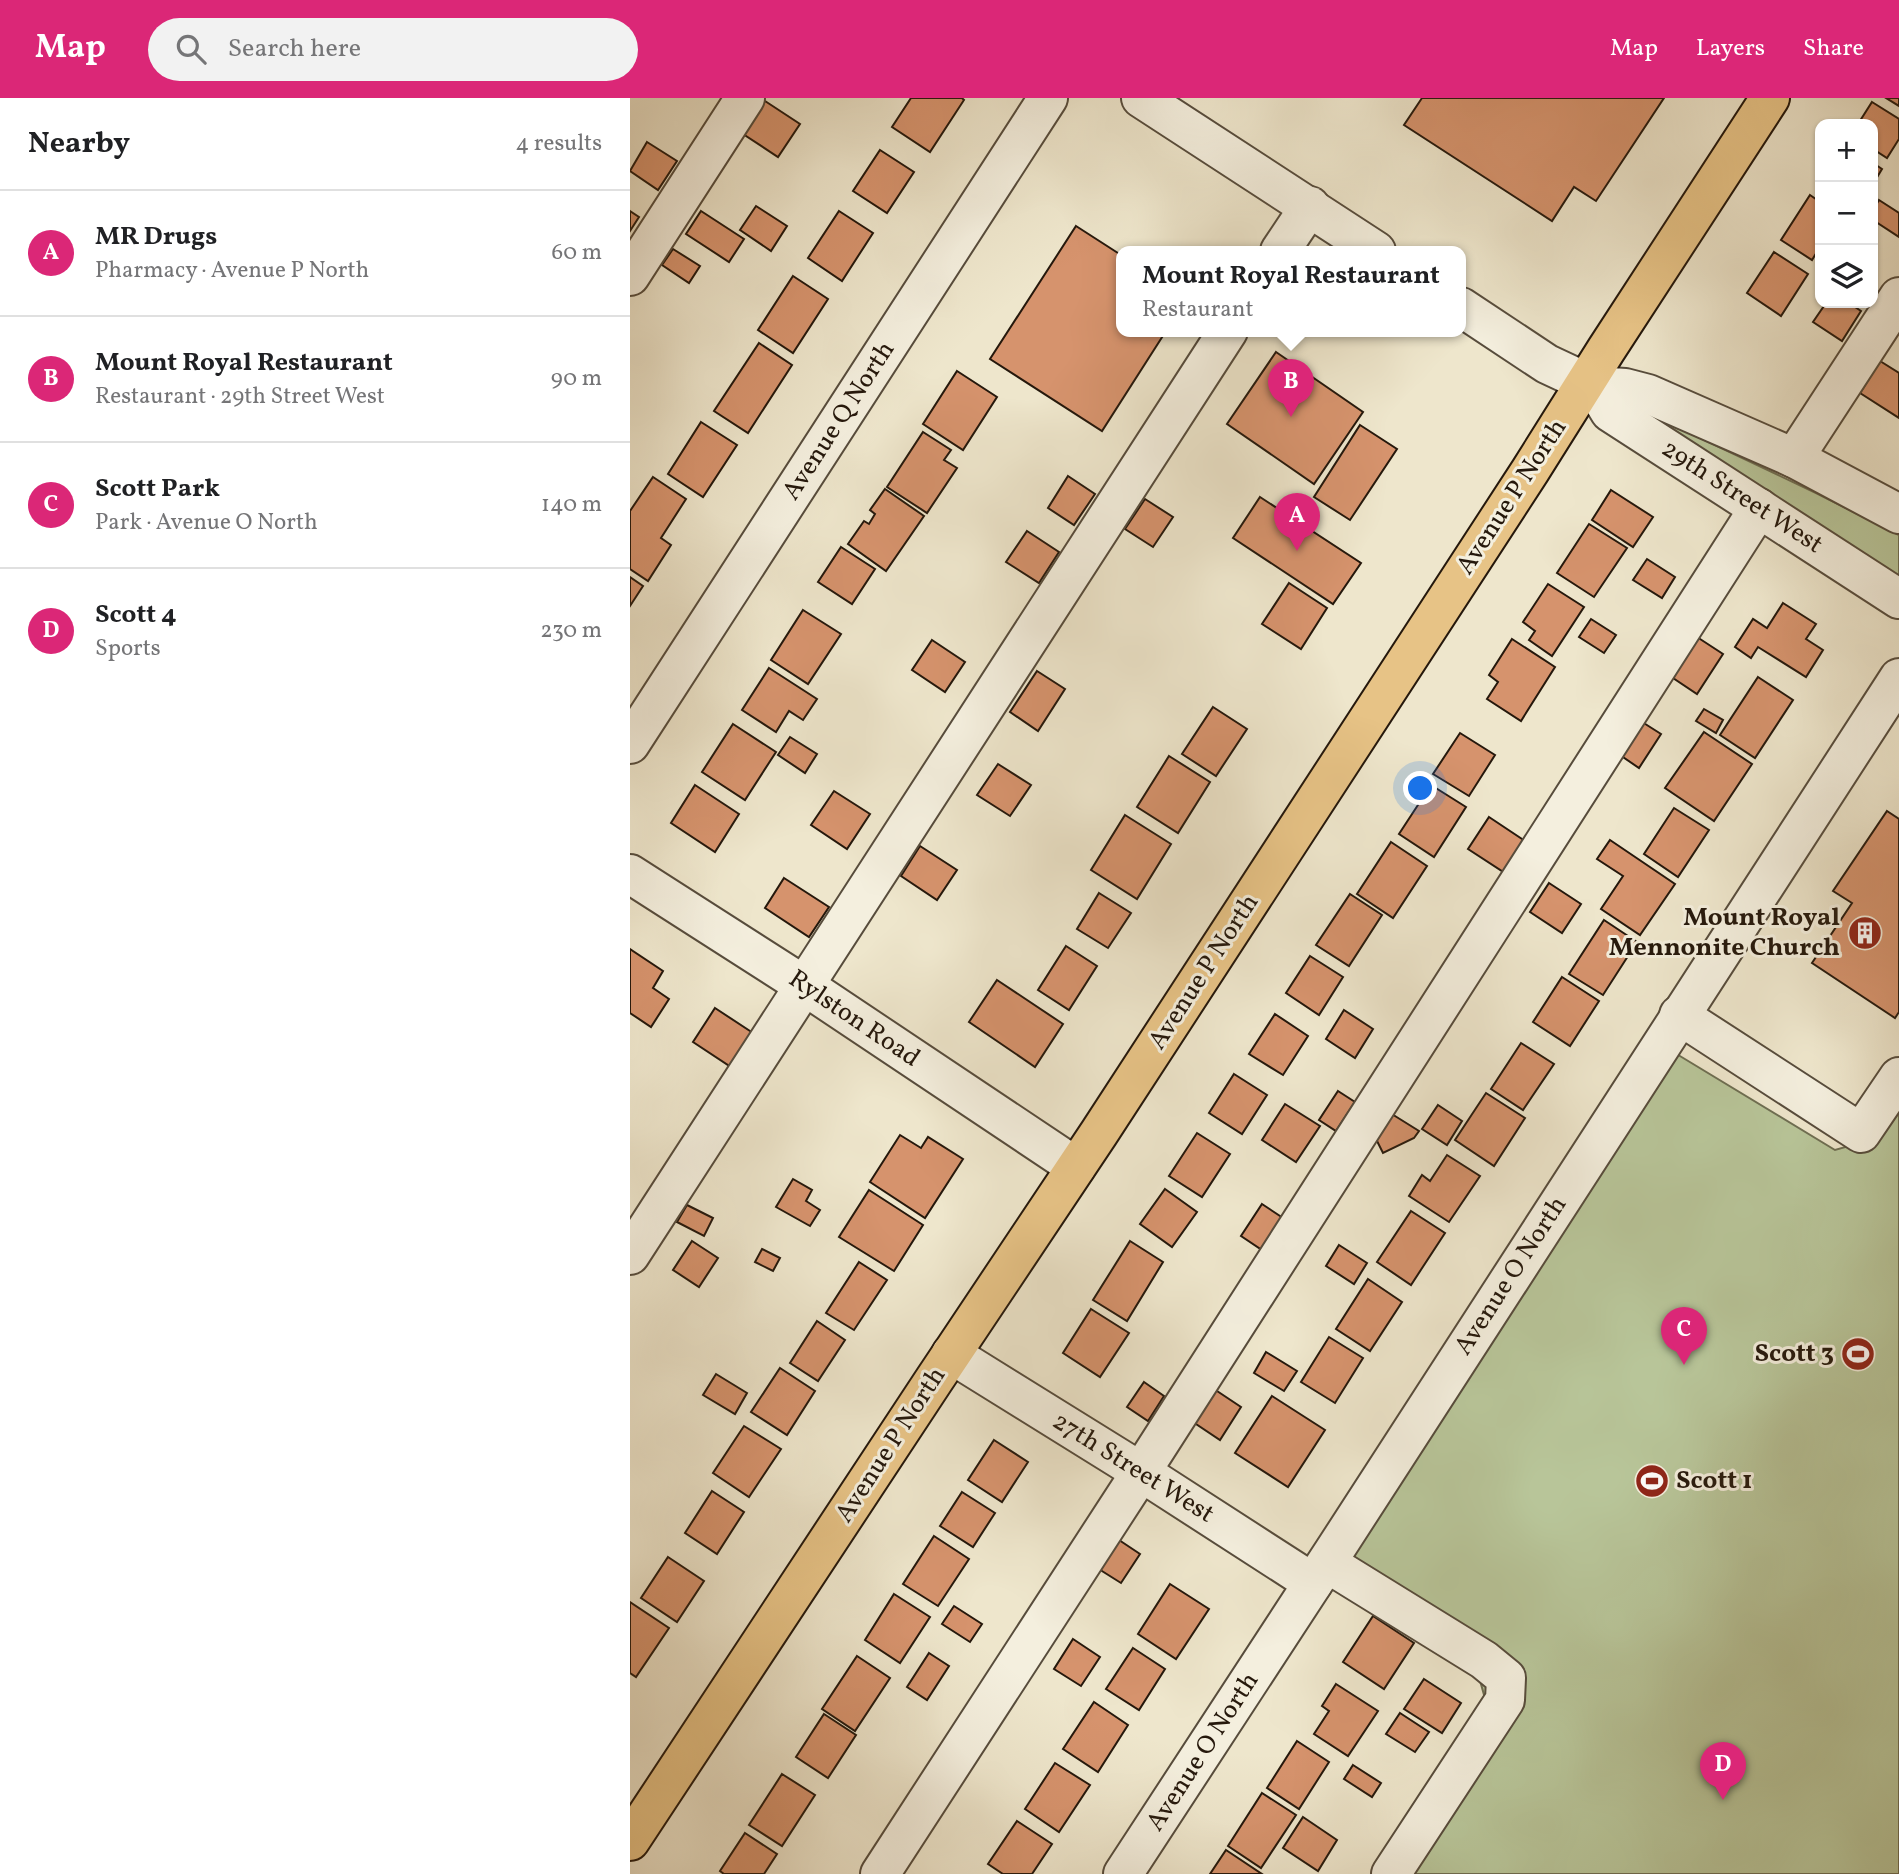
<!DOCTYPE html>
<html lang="en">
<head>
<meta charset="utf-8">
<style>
  body { margin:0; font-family:Vollkorn,serif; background:#f2f2f2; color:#202124 }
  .controls { position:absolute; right:21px; top:21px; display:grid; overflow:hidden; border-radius:14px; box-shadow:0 2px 5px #0004 }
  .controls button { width:63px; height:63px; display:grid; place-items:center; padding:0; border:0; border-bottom:2px solid #e0e0e0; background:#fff; color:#202124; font:35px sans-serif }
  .you { position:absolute; left:791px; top:691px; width:24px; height:24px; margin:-18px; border:5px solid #fff; border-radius:50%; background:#1a73e8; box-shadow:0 0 0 10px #1a73e833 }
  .badge { display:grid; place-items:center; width:46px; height:46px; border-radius:50%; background:#db2777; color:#fff; font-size:23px; font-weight:700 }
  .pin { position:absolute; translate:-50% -58px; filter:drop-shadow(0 2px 4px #0008) }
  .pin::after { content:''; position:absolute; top:37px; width:24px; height:21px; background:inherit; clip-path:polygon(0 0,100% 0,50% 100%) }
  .popup { position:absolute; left:486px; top:148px; width:350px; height:91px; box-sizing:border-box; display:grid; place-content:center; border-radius:14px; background:#fff; filter:drop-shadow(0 2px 5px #0005); font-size:23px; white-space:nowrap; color:#757577 }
  .popup b { font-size:26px; color:#202124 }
  .popup::after { content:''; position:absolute; left:50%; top:100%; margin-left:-14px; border:14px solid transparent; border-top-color:#fff }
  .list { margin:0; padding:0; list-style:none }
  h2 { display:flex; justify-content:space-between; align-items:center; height:91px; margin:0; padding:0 28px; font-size:30px }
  h2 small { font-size:23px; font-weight:400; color:#757577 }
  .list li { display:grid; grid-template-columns:46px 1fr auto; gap:21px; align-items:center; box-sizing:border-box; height:126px; padding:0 28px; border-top:2px solid #e0e0e0 }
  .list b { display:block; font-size:26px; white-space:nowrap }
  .list p { margin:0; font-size:23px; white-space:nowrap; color:#757577 }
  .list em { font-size:23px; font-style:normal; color:#757577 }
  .icon { flex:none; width:38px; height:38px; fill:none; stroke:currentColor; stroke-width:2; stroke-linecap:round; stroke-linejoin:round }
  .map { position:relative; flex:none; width:1269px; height:1776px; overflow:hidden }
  header { display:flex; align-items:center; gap:42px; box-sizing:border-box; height:98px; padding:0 35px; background:#db2777; color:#fff }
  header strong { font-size:33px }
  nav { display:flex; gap:38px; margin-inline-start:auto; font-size:24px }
  .search { width:490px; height:63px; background:#f2f2f2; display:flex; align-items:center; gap:18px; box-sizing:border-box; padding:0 24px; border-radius:38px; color:#757577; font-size:26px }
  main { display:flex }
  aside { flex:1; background:#fff }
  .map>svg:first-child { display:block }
  .green { fill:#b8c599; stroke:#6e6e52; stroke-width:2 }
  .building { fill:#d6936d; stroke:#25180c; stroke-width:2 }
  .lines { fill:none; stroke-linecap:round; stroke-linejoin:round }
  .minor-casing { stroke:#574c3c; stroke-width:42 }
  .major-casing { stroke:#25180c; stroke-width:42 }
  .minor { stroke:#f4efde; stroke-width:38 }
  .major { stroke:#e7c386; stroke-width:38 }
  .labels { text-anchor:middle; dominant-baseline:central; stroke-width:6; stroke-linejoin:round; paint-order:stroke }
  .street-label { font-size:26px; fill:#25180c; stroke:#f4efde }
  .poi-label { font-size:26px; font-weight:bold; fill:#25180c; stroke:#f4efde; text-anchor:end }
</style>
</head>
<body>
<header>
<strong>Map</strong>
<div class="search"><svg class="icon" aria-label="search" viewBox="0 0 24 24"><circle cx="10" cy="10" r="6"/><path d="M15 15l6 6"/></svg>Search here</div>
<nav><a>Map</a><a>Layers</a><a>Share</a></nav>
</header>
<main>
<aside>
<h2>Nearby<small>4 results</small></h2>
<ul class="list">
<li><span class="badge">A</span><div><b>MR Drugs</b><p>Pharmacy · Avenue P North</p></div><em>60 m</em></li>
<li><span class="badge">B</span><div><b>Mount Royal Restaurant</b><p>Restaurant · 29th Street West</p></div><em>90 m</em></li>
<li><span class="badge">C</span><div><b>Scott Park</b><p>Park · Avenue O North</p></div><em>140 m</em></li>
<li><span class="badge">D</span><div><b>Scott 4</b><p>Sports</p></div><em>230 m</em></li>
</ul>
</aside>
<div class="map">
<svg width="1269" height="1776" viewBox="0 0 1269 1776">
  <rect width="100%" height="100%" fill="#eee6cc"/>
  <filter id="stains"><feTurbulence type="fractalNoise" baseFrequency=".00286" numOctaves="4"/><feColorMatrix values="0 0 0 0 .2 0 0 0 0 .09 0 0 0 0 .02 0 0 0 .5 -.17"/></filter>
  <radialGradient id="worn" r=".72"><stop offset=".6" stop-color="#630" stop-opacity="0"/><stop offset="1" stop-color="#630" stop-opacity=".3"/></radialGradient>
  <g class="green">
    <polygon points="1013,313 1186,395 1269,437 1269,487"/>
    <polygon points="1040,952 1205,1052 1230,1045 1269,987 1269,1776 764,1776 856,1604 849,1579 700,1482"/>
  </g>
  <g class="building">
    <polygon points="281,0 332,0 334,2 300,54 262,29"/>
    <polygon points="792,0 1034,0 966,103 944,89 922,123 774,27"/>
    <polygon points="1256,0 1269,0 1269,8"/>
    <polygon points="135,3 170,26 148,59 113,36"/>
    <polygon points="1242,4 1269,21 1269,41 1257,60 1243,51 1243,26 1228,26"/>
    <polygon points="17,44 47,63 28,92 0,73"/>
    <polygon points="250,52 284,74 257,115 223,93"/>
    <polygon points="1243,65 1252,71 1243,86"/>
    <polygon points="1180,97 1190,104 1190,149 1182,162 1151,142"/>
    <polygon points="1249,102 1269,115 1269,139 1243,122 1243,112"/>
    <polygon points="126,108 157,128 141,153 110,132"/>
    <polygon points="0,113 9,119 0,133"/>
    <polygon points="71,113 114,141 99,164 56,136"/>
    <polygon points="209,113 243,135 212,183 178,160"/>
    <polygon points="446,128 491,157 491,233 536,233 472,333 360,261"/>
    <polygon points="43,151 70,168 59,185 32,167"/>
    <polygon points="1144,154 1178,176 1151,218 1117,195"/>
    <polygon points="163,178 198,201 163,255 128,232"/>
    <polygon points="1196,205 1219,205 1231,213 1212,243 1183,224"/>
    <polygon points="129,245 162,267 118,335 84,313"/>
    <polygon points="646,254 733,314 684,386 597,326"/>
    <polygon points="1250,263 1269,275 1269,320 1230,295"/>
    <polygon points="327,273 367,299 333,352 293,326"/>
    <polygon points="71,324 107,347 73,399 38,376"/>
    <polygon points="730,327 767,351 720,422 684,399"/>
    <polygon points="293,334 321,352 314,362 327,370 297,415 257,389"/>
    <polygon points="438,378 465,396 444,427 418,410"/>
    <polygon points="23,379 56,401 31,440 41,447 18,483 0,471 0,413"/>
    <polygon points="255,391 294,418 256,473 218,446 234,423 239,426 245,416 240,412"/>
    <polygon points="981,392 1023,419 1003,449 962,422"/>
    <polygon points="630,399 731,465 703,506 603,440"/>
    <polygon points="515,401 543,419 523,449 495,431"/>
    <polygon points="959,426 997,450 964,499 927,475"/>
    <polygon points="397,433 429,454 409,485 376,464"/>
    <polygon points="211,449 245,471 222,506 188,484"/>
    <polygon points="1017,461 1045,479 1032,500 1003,482"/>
    <polygon points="0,479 13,488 0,508"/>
    <polygon points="659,485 697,510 671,551 632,526"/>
    <polygon points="918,486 954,509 922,558 899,542 905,533 893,524"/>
    <polygon points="1153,505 1186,526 1176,541 1193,552 1176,579 1128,549 1121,560 1105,549 1123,521 1137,530"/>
    <polygon points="173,512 211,536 178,586 141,562"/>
    <polygon points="961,521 986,537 974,555 949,539"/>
    <polygon points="1067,539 1093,556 1067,596 1040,578"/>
    <polygon points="882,541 925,569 891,623 857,601 868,584 859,577"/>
    <polygon points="302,542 335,564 315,594 282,572"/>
    <polygon points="139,570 187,601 173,622 159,613 146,634 112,612"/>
    <polygon points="407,573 435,591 408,633 380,614"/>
    <polygon points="1128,579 1163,602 1125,660 1090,637"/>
    <polygon points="583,609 617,631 586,678 552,656"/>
    <polygon points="1074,611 1093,622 1086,635 1066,623"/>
    <polygon points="1009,622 1031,636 1009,670 987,655"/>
    <polygon points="103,626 146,654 115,702 72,674"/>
    <polygon points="1074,634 1122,666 1084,723 1035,690"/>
    <polygon points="830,635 865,657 839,698 803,676"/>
    <polygon points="160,639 187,656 175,675 148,657"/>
    <polygon points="539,658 580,684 548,735 507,709"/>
    <polygon points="368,666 401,687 380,718 347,697"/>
    <polygon points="65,687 109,716 85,754 41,725"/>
    <polygon points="801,687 836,709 804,759 769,736"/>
    <polygon points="204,693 240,716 217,751 181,727"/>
    <polygon points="1044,710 1079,732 1048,779 1014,756"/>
    <polygon points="1257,713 1269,721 1269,914 1265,920 1182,865 1222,805 1203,793"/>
    <polygon points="495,717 541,746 507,801 461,772"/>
    <polygon points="859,719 895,743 875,775 838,751"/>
    <polygon points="980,742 1045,786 1010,837 971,811 993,778 967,761"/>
    <polygon points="761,744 797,768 763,820 727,796"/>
    <polygon points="290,748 327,772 307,802 271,778"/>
    <polygon points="154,780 199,809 179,839 135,810"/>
    <polygon points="919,785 951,806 932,835 900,814"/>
    <polygon points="469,795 501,815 478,850 447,831"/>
    <polygon points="720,796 752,817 719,868 686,847"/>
    <polygon points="974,822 1007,844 973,897 939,876"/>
    <polygon points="436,848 467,868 439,912 408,892"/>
    <polygon points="0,851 33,873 23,890 39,901 21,929 0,915"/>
    <polygon points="680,858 713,879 689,917 656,895"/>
    <polygon points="932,879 969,903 940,948 903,924"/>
    <polygon points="367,882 433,926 405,969 339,924"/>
    <polygon points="85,910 123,935 101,969 63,944"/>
    <polygon points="714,912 743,931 725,960 696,941"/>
    <polygon points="645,916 678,938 653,977 619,956"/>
    <polygon points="891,945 924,966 893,1012 861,991"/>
    <polygon points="604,976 637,997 612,1036 579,1015"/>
    <polygon points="708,993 725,1004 706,1033 689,1022"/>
    <polygon points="856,995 895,1020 864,1068 825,1042"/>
    <polygon points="655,1006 690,1028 666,1064 632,1042"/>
    <polygon points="808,1007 832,1023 817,1047 792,1031"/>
    <polygon points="757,1013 789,1033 784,1040 753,1055 743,1035"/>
    <polygon points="567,1035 600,1056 572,1099 539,1078"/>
    <polygon points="270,1037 291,1050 298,1039 333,1061 295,1120 240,1084"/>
    <polygon points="817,1057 850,1078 819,1124 779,1098 792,1077 800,1083"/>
    <polygon points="163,1081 182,1092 176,1103 190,1112 180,1128 146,1109"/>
    <polygon points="535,1091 567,1114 542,1149 510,1126"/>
    <polygon points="239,1092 293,1127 264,1173 209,1139"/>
    <polygon points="632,1106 653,1120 632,1152 611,1138"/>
    <polygon points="57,1107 83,1120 74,1138 47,1124"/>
    <polygon points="781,1113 815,1135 781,1187 747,1164"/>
    <polygon points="62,1143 88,1160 69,1189 43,1172"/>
    <polygon points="500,1143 533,1164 497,1223 463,1202"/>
    <polygon points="709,1147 737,1165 724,1186 696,1168"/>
    <polygon points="132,1151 150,1160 143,1173 125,1164"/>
    <polygon points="229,1164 257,1182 224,1232 196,1215"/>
    <polygon points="738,1181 772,1204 740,1253 706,1231"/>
    <polygon points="461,1211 499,1235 470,1279 433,1255"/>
    <polygon points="187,1223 215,1242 188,1283 160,1265"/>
    <polygon points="699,1239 733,1260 705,1305 671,1284"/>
    <polygon points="636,1254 667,1273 654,1293 624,1275"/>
    <polygon points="150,1270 185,1293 157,1337 121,1314"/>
    <polygon points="86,1276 117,1295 105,1316 73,1297"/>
    <polygon points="514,1284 534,1298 518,1323 497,1309"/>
    <polygon points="581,1289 611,1309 590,1342 560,1322"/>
    <polygon points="642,1298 695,1332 658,1389 605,1355"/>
    <polygon points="114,1328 151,1351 119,1399 83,1375"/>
    <polygon points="364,1342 398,1364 372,1404 338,1382"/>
    <polygon points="82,1393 114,1414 87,1456 55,1435"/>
    <polygon points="332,1394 365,1415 343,1449 310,1428"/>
    <polygon points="304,1438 339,1461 308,1508 273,1486"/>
    <polygon points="483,1438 510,1456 491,1485 464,1468"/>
    <polygon points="38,1459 74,1483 47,1524 11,1500"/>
    <polygon points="540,1486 579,1511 546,1561 508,1536"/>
    <polygon points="264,1496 300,1519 270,1565 235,1542"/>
    <polygon points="0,1504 39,1530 6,1579 0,1575"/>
    <polygon points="324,1508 352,1526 340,1544 312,1526"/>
    <polygon points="743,1518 784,1545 754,1591 713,1564"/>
    <polygon points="443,1541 470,1559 451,1588 424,1571"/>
    <polygon points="503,1550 535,1571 509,1612 476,1591"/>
    <polygon points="299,1555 319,1568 297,1602 277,1589"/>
    <polygon points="227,1558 260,1580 225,1633 192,1611"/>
    <polygon points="794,1581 831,1605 812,1635 774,1611"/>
    <polygon points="706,1586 748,1613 718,1658 684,1636 699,1613 692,1608"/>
    <polygon points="464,1604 498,1627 468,1674 433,1651"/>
    <polygon points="770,1615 799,1634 785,1654 756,1636"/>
    <polygon points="194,1616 226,1637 198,1680 166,1659"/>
    <polygon points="667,1643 699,1664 669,1711 637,1690"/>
    <polygon points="425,1665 460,1687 429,1734 395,1711"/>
    <polygon points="723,1667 751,1685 742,1699 714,1681"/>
    <polygon points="152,1676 185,1697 152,1748 119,1727"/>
    <polygon points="632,1695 666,1717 631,1770 598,1748"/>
    <polygon points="673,1719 707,1742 688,1773 653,1750"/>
    <polygon points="387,1723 422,1746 402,1776 373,1776 358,1766"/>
    <polygon points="115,1735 147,1756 134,1776 94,1776 90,1773"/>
    <polygon points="596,1752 632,1776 580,1776"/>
  </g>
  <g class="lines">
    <g class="minor-casing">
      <g id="minor">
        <polyline points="511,0 746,153"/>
        <polyline points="650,153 680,108"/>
        <polyline points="0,178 115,0"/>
        <polyline points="831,209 917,266 964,288 995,290 1018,296 1164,360 1269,416"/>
        <polyline points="964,288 980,314 1269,501"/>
        <polyline points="1164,360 1269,199"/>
        <polyline points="0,646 418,0"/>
        <polyline points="0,776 175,888 446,1069"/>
        <polyline points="1049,917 1231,1035 1269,979"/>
        <polyline points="0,1157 598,233"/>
        <polyline points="321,1256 511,1374 683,1485"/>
        <polyline points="697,1465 854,1562 876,1580 875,1602 761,1776"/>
        <polyline points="250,1776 511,1374 1129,410"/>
        <polyline points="493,1776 706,1450 1269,580"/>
      </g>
    </g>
    <g class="major-casing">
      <polyline id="major" points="0,1743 304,1282 469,1035 900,373 976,252 1140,0"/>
    </g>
    <use href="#minor" class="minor"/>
    <use href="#major" class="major"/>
  </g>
  <defs>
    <g id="building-disc" transform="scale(1.75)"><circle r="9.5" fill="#8f2418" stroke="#f4efde"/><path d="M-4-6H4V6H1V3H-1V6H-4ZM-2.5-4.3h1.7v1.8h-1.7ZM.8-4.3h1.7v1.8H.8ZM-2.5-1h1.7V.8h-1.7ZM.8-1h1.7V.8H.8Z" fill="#fff"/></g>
    <g id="stadium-disc" transform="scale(1.75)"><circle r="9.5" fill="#8f2418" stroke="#f4efde"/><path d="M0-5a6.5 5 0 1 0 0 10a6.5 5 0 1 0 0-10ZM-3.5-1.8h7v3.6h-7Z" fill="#fff"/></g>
  </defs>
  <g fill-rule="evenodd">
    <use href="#building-disc" x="1235" y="835"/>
    <use href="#stadium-disc" x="1228" y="1256"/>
    <use href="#stadium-disc" x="1022" y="1383"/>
  </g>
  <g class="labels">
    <g class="street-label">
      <text transform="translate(209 323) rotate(-57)">Avenue Q North</text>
      <text transform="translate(882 399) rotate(-57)">Avenue P North</text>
      <text transform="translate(1112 399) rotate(33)">29th Street West</text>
      <text transform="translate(574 874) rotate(-57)">Avenue P North</text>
      <text transform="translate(224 921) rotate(34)">Rylston Road</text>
      <text transform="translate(881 1178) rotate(-57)">Avenue O North</text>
      <text transform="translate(261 1347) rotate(-57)">Avenue P North</text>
      <text transform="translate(503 1370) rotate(32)">27th Street West</text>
      <text transform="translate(573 1654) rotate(-57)">Avenue O North</text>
    </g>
    <g class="poi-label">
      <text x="1210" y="820">Mount Royal<tspan x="1210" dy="30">Mennonite Church</tspan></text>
      <text x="1204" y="1256">Scott 3</text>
      <text x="1046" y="1383" text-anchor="start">Scott 1</text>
    </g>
  </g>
  <rect width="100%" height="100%" filter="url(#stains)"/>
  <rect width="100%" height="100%" fill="url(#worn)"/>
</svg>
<div class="controls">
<button>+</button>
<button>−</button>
<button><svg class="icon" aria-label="layers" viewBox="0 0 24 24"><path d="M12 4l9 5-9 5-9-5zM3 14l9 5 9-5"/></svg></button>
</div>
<div class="you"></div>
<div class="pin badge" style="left:667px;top:453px">A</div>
<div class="pin badge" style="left:661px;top:319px">B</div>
<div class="popup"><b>Mount Royal Restaurant</b>Restaurant</div>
<div class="pin badge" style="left:1054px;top:1267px">C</div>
<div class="pin badge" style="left:1093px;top:1702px">D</div>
</div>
</main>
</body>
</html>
